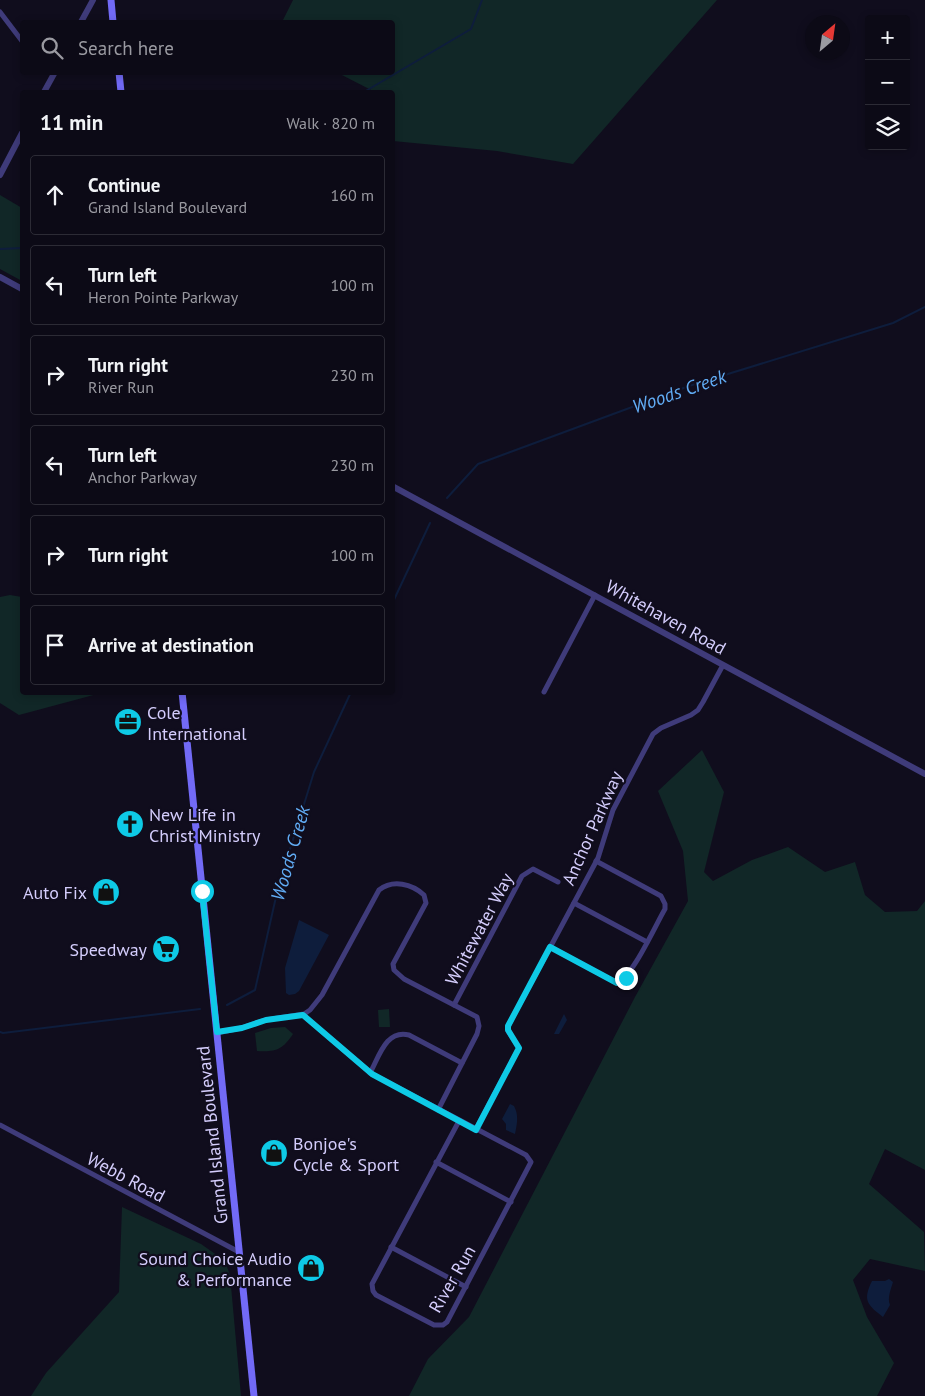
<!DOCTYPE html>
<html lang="en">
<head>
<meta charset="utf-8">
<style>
  body { margin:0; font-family:"PT Sans",sans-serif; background:#1a1823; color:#f1f3f6 }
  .controls { position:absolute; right:15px; top:15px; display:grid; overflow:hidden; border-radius:5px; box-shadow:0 2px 8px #0003 }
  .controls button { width:45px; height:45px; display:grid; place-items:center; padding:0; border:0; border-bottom:1px solid #2c2b35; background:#0c0a16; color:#f1f3f6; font:25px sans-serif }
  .compass { position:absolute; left:805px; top:15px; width:45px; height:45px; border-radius:50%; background:#0c0a16; box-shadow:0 2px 8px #0003; rotate:29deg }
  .stop { position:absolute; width:15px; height:15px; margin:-11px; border:4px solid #0ecae6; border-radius:50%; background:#fff }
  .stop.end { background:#0ecae6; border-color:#fff; box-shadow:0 1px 5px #0008 }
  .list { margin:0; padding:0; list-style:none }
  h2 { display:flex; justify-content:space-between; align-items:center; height:65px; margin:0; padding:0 20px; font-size:21px }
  h2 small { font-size:16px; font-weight:400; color:#9a9aa1 }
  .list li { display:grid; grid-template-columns:32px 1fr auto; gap:15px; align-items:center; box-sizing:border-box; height:80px; margin:0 10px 10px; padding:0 10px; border:1px solid #2c2b35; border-radius:5px }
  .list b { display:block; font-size:19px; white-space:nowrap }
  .list p { margin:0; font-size:16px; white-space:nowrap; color:#9a9aa1 }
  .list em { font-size:16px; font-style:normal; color:#9a9aa1 }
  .icon { flex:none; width:28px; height:28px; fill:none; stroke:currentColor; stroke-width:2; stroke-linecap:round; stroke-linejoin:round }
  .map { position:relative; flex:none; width:925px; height:1396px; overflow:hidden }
  .search { position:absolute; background:#0c0a16; box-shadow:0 2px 8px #0003; left:20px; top:20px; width:375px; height:55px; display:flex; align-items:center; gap:12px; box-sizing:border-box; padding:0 18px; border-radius:5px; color:#9a9aa1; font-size:19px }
  .panel { position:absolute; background:#0c0a16; box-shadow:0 2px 8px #0003; left:20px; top:90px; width:375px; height:605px; border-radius:5px }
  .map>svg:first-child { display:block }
  .green { fill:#112727 }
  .water { fill:#0e1d3c }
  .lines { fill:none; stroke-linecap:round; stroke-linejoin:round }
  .stream { stroke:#0e1d3c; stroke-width:2 }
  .minor { stroke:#3f3b7a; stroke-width:5 }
  .tertiary { stroke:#3f3b7a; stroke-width:6 }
  .secondary { stroke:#726af6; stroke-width:7 }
  .route { stroke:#0ecae6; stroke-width:6 }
  .labels { text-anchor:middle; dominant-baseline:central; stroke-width:4.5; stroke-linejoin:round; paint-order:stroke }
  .street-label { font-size:18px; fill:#d4cdfc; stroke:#100d1d }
  .poi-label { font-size:18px; fill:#d4cdfc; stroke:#100d1d; text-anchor:start }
  .water-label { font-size:19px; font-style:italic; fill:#61acf5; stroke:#100d1d }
</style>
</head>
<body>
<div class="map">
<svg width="925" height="1396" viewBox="0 0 925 1396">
  <rect width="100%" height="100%" fill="#100d1d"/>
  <g class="green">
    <polygon points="293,0 717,0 573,164 497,151 393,141 392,92 375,92 338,73 392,72 392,22 282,22"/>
    <polygon points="0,195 22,208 22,281 0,269"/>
    <polygon points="10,595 22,597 22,692 101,693 19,715 0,703 0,597"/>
    <polygon points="702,750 724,792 704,872 713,881 752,860 788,847 825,872 855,862 865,895 885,912 917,911 925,901 925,1170 885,1149 869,1184 924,1232 925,1271 870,1259 853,1280 867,1317 894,1363 877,1396 409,1396 428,1359 469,1317 635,997 688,901 683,851 658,791"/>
    <polygon points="389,1009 390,1027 379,1027 378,1010"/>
    <path d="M285,1027L293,1034C282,1050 276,1052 257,1051L255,1033L271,1028Z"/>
    <polygon points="122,1207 201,1244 218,1256 226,1264 230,1275 241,1396 31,1396 46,1373 119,1292"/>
  </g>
  <g class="water">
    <polygon points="299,920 329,935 299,991 295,994 289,995 286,993 285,968"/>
    <polygon points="564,1014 567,1020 559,1034 554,1034"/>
    <path d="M510,1104L514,1106C519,1115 517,1124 515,1134L506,1130V1124L502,1119Z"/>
    <path d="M889,1279L893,1282C891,1289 887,1298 890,1305L883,1317C868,1305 862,1301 872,1281H885Z"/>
  </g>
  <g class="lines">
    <g class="stream">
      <polyline points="364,92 471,29 482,0"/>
      <polyline points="0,249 22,248"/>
      <polyline points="447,498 478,464 689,386 893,323 925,307"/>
      <polyline points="392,604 430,523"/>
      <polyline points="227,1005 255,990 278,888 314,772 351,692"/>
      <polyline points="0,1032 3,1033 200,1009"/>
    </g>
    <g class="minor">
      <polyline points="0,12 22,41"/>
      <polyline points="544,692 595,595"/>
      <polyline points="574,903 647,942"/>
      <path d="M550,947L617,983C632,978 656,924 665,909V904L661,896L596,861"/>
      <polyline points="454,1005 522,876 533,869 558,882"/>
      <polyline points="303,1015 372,1074 526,1155 531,1162 447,1322 443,1325 434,1325 376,1295 373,1291 372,1284 459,1121"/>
      <path d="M217,1033L241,1028L265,1020L304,1014L310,1010L322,995L379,890C393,879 412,884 424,895L426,903L393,964L394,970L404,979L477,1017L479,1026L477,1034L438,1110"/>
      <path d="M370,1073C379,1057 386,1029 409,1035L462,1063"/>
      <polyline points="0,1125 239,1252"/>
      <polyline points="476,1129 519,1048 508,1031 508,1026 598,858 613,810 653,734 661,728 691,715 698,710 703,702 723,665"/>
      <polyline points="436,1162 511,1202"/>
      <polyline points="391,1247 466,1287"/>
    </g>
    <g class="tertiary">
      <polyline points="81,22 93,0"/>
      <polyline points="44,92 55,72"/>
      <polyline points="0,175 22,133"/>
      <polyline points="0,277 22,289"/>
      <polyline points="392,486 925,774"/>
    </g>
    <g class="secondary">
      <polyline points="111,0 113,22"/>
      <polyline points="119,72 121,92"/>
      <polyline points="182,692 254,1396"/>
    </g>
  </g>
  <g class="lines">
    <polyline class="route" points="202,891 217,1032 242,1028 266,1020 303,1015 372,1074 476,1130 519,1048 508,1030 508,1026 550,947 617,983 626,978"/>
  </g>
  <defs>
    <g id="office-disc" transform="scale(1.4375)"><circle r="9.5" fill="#0ecae6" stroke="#100d1d"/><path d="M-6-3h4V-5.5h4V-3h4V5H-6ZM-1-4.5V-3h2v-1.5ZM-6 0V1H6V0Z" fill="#111"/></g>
    <g id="church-disc" transform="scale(1.4375)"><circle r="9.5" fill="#0ecae6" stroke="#100d1d"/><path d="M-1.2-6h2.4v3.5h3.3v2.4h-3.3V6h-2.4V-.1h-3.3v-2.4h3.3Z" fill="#111"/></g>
    <g id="shop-disc" transform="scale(1.4375)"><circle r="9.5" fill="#0ecae6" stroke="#100d1d"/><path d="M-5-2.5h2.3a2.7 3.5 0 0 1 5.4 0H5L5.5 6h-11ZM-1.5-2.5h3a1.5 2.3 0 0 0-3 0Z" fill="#111"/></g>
    <g id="supermarket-disc" transform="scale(1.4375)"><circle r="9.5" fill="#0ecae6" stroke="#100d1d"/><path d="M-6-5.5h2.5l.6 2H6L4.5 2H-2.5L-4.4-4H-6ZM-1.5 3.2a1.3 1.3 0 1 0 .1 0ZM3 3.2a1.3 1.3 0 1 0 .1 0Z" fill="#111"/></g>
  </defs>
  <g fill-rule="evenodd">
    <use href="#office-disc" x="128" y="722"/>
    <use href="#church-disc" x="130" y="824"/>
    <use href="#shop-disc" x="106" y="892"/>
    <use href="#supermarket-disc" x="166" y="949"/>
    <use href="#shop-disc" x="274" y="1153"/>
    <use href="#shop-disc" x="311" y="1268"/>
  </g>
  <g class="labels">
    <g class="street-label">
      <text transform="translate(666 617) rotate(29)">Whitehaven Road</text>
      <text transform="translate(592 828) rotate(-66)">Anchor Parkway</text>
      <text transform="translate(479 929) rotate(-62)">Whitewater Way</text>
      <text transform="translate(212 1135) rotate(-96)">Grand Island Boulevard</text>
      <text transform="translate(126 1177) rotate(28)">Webb Road</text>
      <text transform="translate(452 1279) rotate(-60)">River Run</text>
    </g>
    <g class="poi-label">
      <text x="147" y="712">Cole<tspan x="147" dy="21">International</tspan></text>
      <text x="149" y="814">New Life in<tspan x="149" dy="21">Christ Ministry</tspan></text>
      <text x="87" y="892" text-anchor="end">Auto Fix</text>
      <text x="147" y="949" text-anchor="end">Speedway</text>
      <text x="293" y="1143">Bonjoe's<tspan x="293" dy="21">Cycle &amp; Sport</tspan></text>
      <text x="292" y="1258" text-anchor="end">Sound Choice Audio<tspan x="292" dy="21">&amp; Performance</tspan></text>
    </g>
    <g class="water-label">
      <text transform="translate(679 391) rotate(-19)">Woods Creek</text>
      <text transform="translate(290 853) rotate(-74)">Woods Creek</text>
    </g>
  </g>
</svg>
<div class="controls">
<button>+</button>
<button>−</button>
<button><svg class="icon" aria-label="layers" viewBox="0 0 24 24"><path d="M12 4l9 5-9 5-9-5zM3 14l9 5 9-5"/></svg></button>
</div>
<svg class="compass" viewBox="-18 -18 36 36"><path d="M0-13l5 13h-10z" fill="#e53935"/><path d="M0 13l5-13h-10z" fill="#9a9aa1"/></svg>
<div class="stop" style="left:202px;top:891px"></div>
<div class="stop end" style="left:626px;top:978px"></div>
<div class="search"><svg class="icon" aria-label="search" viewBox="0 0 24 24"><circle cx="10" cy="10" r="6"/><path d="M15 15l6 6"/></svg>Search here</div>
<section class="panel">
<h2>11 min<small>Walk · 820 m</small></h2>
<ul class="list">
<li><svg class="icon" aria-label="ahead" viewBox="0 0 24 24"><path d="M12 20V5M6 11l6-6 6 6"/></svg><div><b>Continue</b><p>Grand Island Boulevard</p></div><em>160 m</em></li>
<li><svg class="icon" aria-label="left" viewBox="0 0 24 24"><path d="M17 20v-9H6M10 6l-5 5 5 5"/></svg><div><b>Turn left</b><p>Heron Pointe Parkway</p></div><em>100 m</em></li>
<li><svg class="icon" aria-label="right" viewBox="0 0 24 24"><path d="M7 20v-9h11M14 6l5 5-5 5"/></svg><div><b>Turn right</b><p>River Run</p></div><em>230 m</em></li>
<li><svg class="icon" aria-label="left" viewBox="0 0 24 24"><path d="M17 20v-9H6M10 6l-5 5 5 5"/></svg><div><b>Turn left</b><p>Anchor Parkway</p></div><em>230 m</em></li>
<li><svg class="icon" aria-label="right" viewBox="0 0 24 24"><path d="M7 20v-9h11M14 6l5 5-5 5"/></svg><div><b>Turn right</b></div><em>100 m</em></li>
<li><svg class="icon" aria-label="arrive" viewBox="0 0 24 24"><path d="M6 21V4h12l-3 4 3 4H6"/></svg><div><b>Arrive at destination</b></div></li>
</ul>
</section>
</div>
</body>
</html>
